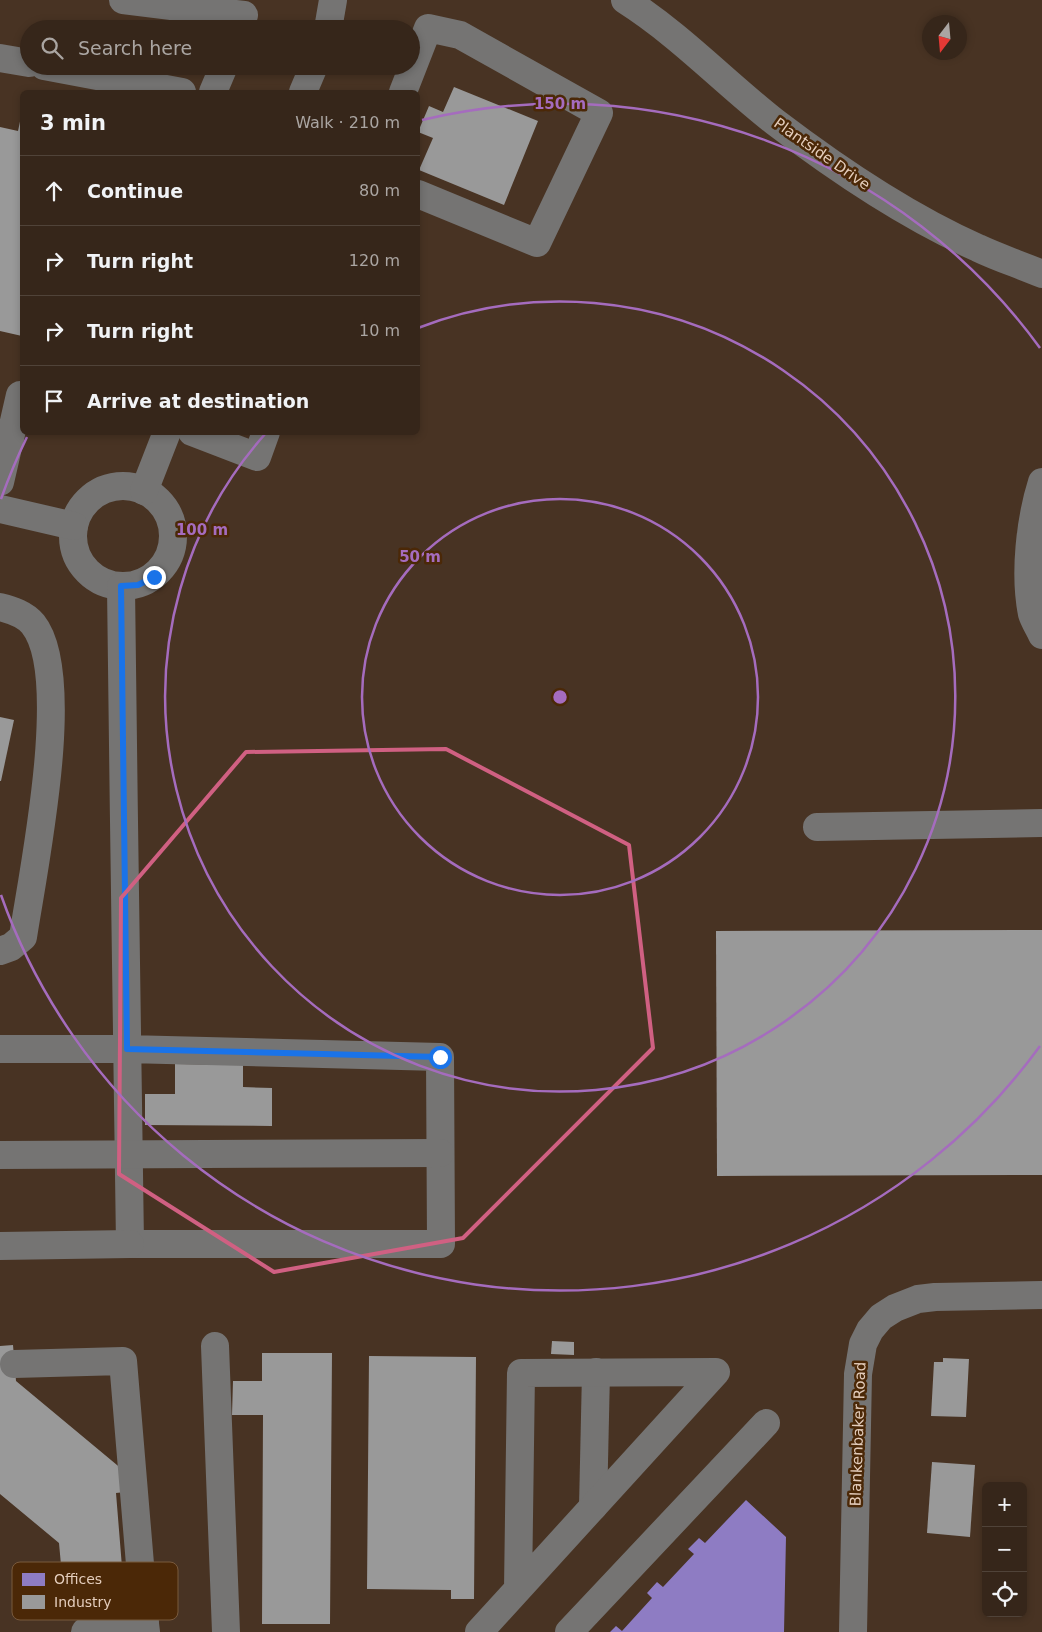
<!DOCTYPE html>
<html lang="en">
<head>
<meta charset="utf-8">
<style>
  body { margin:0; font-family:"DejaVu Sans",sans-serif; background:#3d2e23; color:#f1f3f6 }
  .controls { position:absolute; right:15px; bottom:15px; display:grid; overflow:hidden; border-radius:8px; box-shadow:0 2px 8px #0003 }
  .controls button { width:45px; height:45px; display:grid; place-items:center; padding:0; border:0; border-bottom:1px solid #504339; background:#36261a; color:#f1f3f6; font:25px sans-serif }
  .compass { position:absolute; left:922px; top:15px; width:45px; height:45px; border-radius:50%; background:#36261a; box-shadow:0 2px 8px #0003; rotate:196deg }
  .stop { position:absolute; width:15px; height:15px; margin:-11px; border:4px solid #1a73e8; border-radius:50%; background:#fff }
  .stop.end { background:#1a73e8; border-color:#fff; box-shadow:0 1px 5px #0008 }
  .list { margin:0; padding:0; list-style:none }
  h2 { display:flex; justify-content:space-between; align-items:center; height:65px; margin:0; padding:0 20px; font-size:21px }
  h2 small { font-size:16px; font-weight:400; color:#aaa5a2 }
  .list li { display:grid; grid-template-columns:32px 1fr auto; gap:15px; align-items:center; box-sizing:border-box; height:70px; padding:0 20px; border-top:1px solid #504339 }
  .list b { display:block; font-size:19px; white-space:nowrap }
  .list em { font-size:16px; font-style:normal; color:#aaa5a2 }
  .icon { flex:none; width:28px; height:28px; fill:none; stroke:currentColor; stroke-width:2; stroke-linecap:round; stroke-linejoin:round }
  .map { position:relative; flex:none; width:1042px; height:1632px; overflow:hidden }
  .search { position:absolute; background:#36261a; box-shadow:0 2px 8px #0003; left:20px; top:20px; width:400px; height:55px; display:flex; align-items:center; gap:12px; box-sizing:border-box; padding:0 18px; border-radius:28px; color:#aaa5a2; font-size:19px }
  .panel { position:absolute; background:#36261a; box-shadow:0 2px 8px #0003; left:20px; top:90px; width:400px; height:345px; border-radius:8px }
  .map>svg:first-child { display:block }
  .offices { fill:#8e7cc3 }
  .industry { fill:#999 }
  .lines { fill:none; stroke-linecap:round; stroke-linejoin:round }
  .minor { stroke:#757473; stroke-width:28 }
  .route { stroke:#1a73e8; stroke-width:6 }
  .marked { fill:none; stroke:#d06082; stroke-width:4; stroke-linejoin:round }
  .ring { fill:none; stroke:#a56cbe; stroke-width:2.5 }
  .labels { text-anchor:middle; dominant-baseline:central; stroke-width:5; stroke-linejoin:round; paint-order:stroke }
  .street-label { font-size:15px; fill:#e4cdbc; stroke:#4b2807 }
  .key { fill:#4b2807; stroke:#795a3d; stroke-width:1 }
  .key-label { font-size:14px; fill:#e4cdbc }
  .centre { fill:#a56cbe; stroke:#4b2807; stroke-width:2.5 }
  .ring-label { font-size:15px; text-anchor:middle; font-weight:bold; fill:#a56cbe; stroke:#4b2807; stroke-width:5; stroke-linejoin:round; paint-order:stroke }
</style>
</head>
<body>
<div class="map">
<svg width="1042" height="1632" viewBox="0 0 1042 1632">
  <rect width="100%" height="100%" fill="#483323"/>
  <polygon class="offices" points="746,1500 786,1537 784,1632 610,1632 616,1626 622,1631 652,1598 647,1593 657,1582 663,1587 694,1554 688,1549 699,1538 705,1543"/>
  <g class="industry">
    <polygon points="454,87 538,121 504,205 419,170 433,138 418,132 429,106 443,112"/>
    <polygon points="22,112 22,336 0,331 0,127 18,131"/>
    <polygon points="0,717 14,720 1,781 0,781"/>
    <polygon points="1042,930 1042,1175 717,1176 716,931"/>
    <polygon points="175,1064 243,1065 243,1087 272,1088 272,1126 145,1125 145,1094 175,1094"/>
    <polygon points="552,1341 574,1342 574,1355 551,1354"/>
    <polygon points="13,1345 16,1381 123,1470 125,1492 116,1493 125,1604 65,1609 59,1543 0,1494 0,1346"/>
    <polygon points="262,1353 332,1353 330,1624 262,1624 263,1415 232,1415 233,1381 262,1381"/>
    <polygon points="369,1356 476,1357 474,1599 451,1599 451,1590 367,1589"/>
    <polygon points="943,1358 969,1359 966,1417 931,1416 934,1362 943,1362"/>
    <polygon points="932,1462 975,1465 970,1537 927,1533"/>
  </g>
  <g class="lines">
    <g class="minor">
      <polyline points="123,0 244,15 239,29"/>
      <path d="M625,0C680,35 724,82 775,122C838,170 906,216 978,248C999,258 1021,265 1042,274"/>
      <polyline points="328,29 333,0"/>
      <polyline points="0,58 29,63"/>
      <polyline points="44,66 182,92"/>
      <polyline points="213,92 224,66"/>
      <polyline points="303,92 314,66"/>
      <polyline points="403,92 428,28 460,35 599,113 537,243 418,194"/>
      <polyline points="192,432 257,457 266,432"/>
      <polyline points="0,482 20,395 22,396"/>
      <path d="M1042,482C1030,520 1024,574 1032,614C1034,621 1039,628 1042,635"/>
      <circle cx="123" cy="536" r="50"/>
      <polyline points="144,491 167,432"/>
      <polyline points="0,509 74,526"/>
      <path d="M0,607C12,610 25,614 33,624C74,675 33,871 23,937L11,947L0,951"/>
      <polyline points="817,827 1042,823"/>
      <path d="M0,1049H127L440,1057L441,1244H130C126,1025 124,806 121,587"/>
      <polyline points="0,1155 440,1153"/>
      <polyline points="0,1246 130,1244"/>
      <polyline points="215,1346 226,1632"/>
      <polyline points="14,1364 123,1361 145,1624"/>
      <polyline points="593,1507 596,1372"/>
      <polyline points="85,1632 145,1624 146,1632"/>
      <polyline points="479,1632 716,1372 521,1373 518,1589"/>
      <polyline points="569,1632 766,1423"/>
      <polyline points="853,1632 858,1374 863,1344 870,1330 881,1317 895,1308 918,1299 935,1297 1042,1295"/>
    </g>
  </g>
  <g class="lines">
    <polyline class="route" points="154,577 138,585 121,586 127,1049 440,1057"/>
  </g>
  <path class="marked" d="M446,749L629,845L653,1048L463,1238L274,1272L119,1174L121,898L246,752Z"/>
  <g class="ring">
    <circle cx="560" cy="697" r="198"/>
    <path d="M418 328A395 395 0 1 1 266 433"/>
    <path d="M1040 1046A593 593 0 0 1 1 895M1 499A593 593 0 0 1 27 437M422 120A593 593 0 0 1 1040 348"/>
  </g>
  <g class="labels">
    <g class="street-label">
      <text transform="translate(822 154) rotate(35)">Plantside Drive</text>
      <text transform="translate(858 1434) rotate(-88)">Blankenbaker Road</text>
    </g>
  </g>
  <rect x="12" y="1562" width="166" height="58" rx="8" class="key"/>
  <rect x="22" y="1573" width="23" height="13" fill="#8e7cc3"/>
  <rect x="22" y="1595" width="23" height="14" fill="#999"/>
  <g class="key-label">
    <text x="54" y="1584">Offices</text>
    <text x="54" y="1607">Industry</text>
  </g>
  <circle cx="560" cy="697" r="8" class="centre"/>
  <g class="ring-label">
    <text x="560" y="109">150 m</text>
    <text x="202" y="535">100 m</text>
    <text x="420" y="562">50 m</text>
  </g>
</svg>
<div class="controls">
<button>+</button>
<button>−</button>
<button><svg class="icon" aria-label="locate" viewBox="0 0 24 24"><circle cx="12" cy="12" r="6"/><path d="M12 2v4M12 18v4M2 12h4M18 12h4"/></svg></button>
</div>
<svg class="compass" viewBox="-18 -18 36 36"><path d="M0-13l5 13h-10z" fill="#e53935"/><path d="M0 13l5-13h-10z" fill="#aaa5a2"/></svg>
<div class="stop" style="left:440px;top:1057px"></div>
<div class="stop end" style="left:154px;top:577px"></div>
<div class="search"><svg class="icon" aria-label="search" viewBox="0 0 24 24"><circle cx="10" cy="10" r="6"/><path d="M15 15l6 6"/></svg>Search here</div>
<section class="panel">
<h2>3 min<small>Walk · 210 m</small></h2>
<ul class="list">
<li><svg class="icon" aria-label="ahead" viewBox="0 0 24 24"><path d="M12 20V5M6 11l6-6 6 6"/></svg><div><b>Continue</b></div><em>80 m</em></li>
<li><svg class="icon" aria-label="right" viewBox="0 0 24 24"><path d="M7 20v-9h11M14 6l5 5-5 5"/></svg><div><b>Turn right</b></div><em>120 m</em></li>
<li><svg class="icon" aria-label="right" viewBox="0 0 24 24"><path d="M7 20v-9h11M14 6l5 5-5 5"/></svg><div><b>Turn right</b></div><em>10 m</em></li>
<li><svg class="icon" aria-label="arrive" viewBox="0 0 24 24"><path d="M6 21V4h12l-3 4 3 4H6"/></svg><div><b>Arrive at destination</b></div></li>
</ul>
</section>
</div>
</body>
</html>
